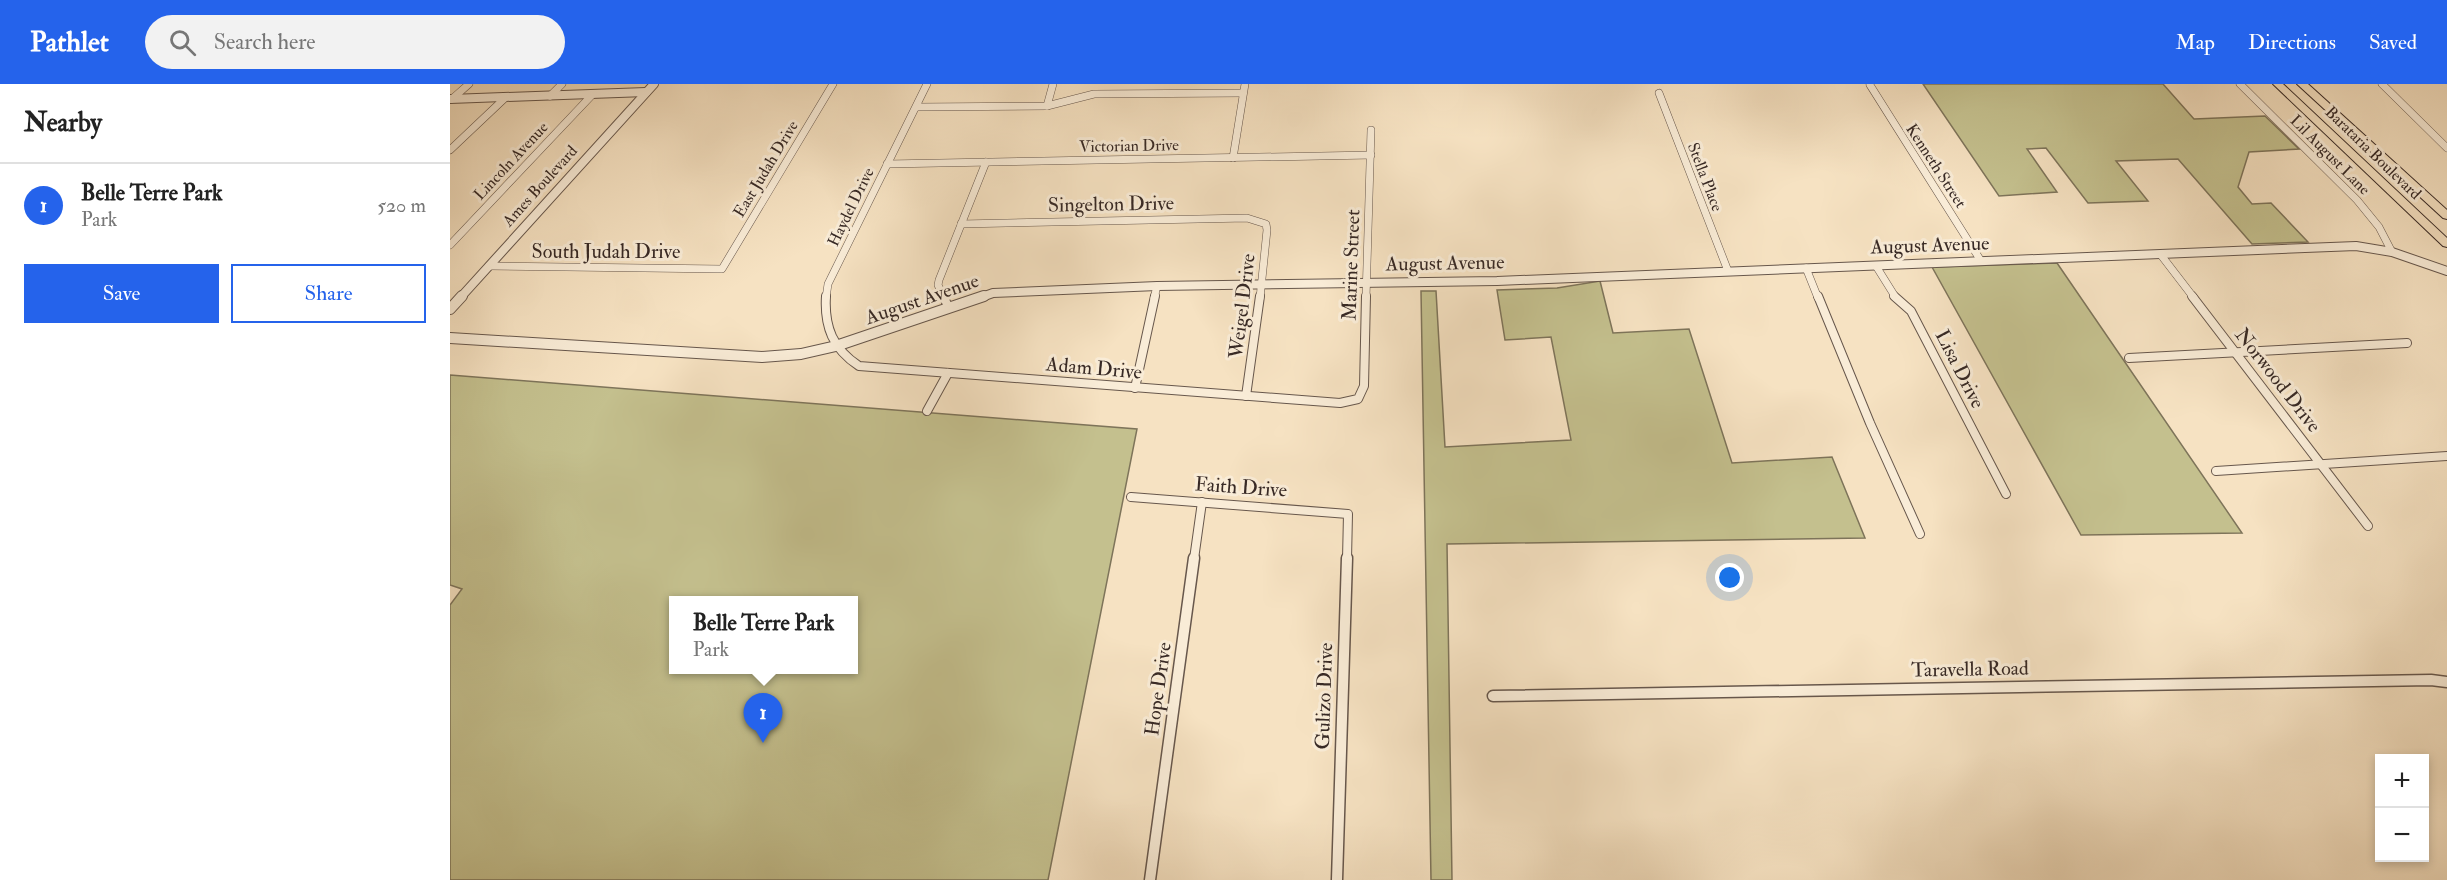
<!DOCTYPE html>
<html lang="en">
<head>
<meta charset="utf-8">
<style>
  body { margin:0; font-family:"IM FELL Double Pica",serif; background:#f2f2f2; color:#222 }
  .controls { position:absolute; right:18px; bottom:18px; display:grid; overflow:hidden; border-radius:0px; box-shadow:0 3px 9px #0003 }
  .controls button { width:54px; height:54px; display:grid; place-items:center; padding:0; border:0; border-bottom:2px solid #e0e0e0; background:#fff; color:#222; font:30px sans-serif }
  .you { position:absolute; left:1280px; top:494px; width:21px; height:21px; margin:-15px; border:4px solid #fff; border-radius:50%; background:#1a73e8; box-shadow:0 0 0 9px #1a73e833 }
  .badge { display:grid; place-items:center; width:39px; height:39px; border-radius:50%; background:#2563eb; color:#fff; font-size:20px; font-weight:700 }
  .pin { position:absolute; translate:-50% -50px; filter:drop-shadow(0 2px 3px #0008) }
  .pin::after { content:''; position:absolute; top:32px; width:21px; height:18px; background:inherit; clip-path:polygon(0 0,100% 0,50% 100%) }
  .popup { position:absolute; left:219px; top:512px; width:189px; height:78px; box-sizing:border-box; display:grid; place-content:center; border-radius:0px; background:#fff; filter:drop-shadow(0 2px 4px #0005); font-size:20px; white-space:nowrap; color:#767676 }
  .popup b { font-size:22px; color:#222 }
  .popup::after { content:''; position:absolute; left:50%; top:100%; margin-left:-12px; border:12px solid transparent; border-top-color:#fff }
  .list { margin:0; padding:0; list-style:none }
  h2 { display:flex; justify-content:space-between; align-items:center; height:78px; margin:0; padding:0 24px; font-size:26px }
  h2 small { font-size:20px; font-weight:400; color:#767676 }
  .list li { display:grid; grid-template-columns:39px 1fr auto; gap:18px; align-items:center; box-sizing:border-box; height:84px; padding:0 24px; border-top:2px solid #e0e0e0 }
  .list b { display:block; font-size:22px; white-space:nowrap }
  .list p { margin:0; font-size:20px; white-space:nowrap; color:#767676 }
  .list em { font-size:20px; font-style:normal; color:#767676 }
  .actions { display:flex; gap:12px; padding:18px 24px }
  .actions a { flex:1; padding:14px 0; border:2px solid #2563eb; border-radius:0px; text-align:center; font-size:21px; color:#2563eb }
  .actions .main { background:#2563eb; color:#fff }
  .icon { flex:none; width:33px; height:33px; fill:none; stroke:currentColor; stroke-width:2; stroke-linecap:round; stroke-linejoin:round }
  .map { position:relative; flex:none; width:1997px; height:796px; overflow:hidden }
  header { display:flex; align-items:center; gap:36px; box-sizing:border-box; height:84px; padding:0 30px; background:#2563eb; color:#fff }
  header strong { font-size:28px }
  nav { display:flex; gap:33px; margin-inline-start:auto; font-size:21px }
  .search { width:420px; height:54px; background:#f2f2f2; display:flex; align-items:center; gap:15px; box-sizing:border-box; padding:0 21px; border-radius:33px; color:#767676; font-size:22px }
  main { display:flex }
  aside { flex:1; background:#fff }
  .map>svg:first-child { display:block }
  .green { fill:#c4c08e; stroke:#7e745a; stroke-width:1.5; fill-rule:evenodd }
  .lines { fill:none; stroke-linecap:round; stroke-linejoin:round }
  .minor-far2-casing { stroke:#67574c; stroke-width:8 }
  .minor-far1-casing { stroke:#67574c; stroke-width:10 }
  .minor-casing { stroke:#67574c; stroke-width:13 }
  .tertiary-far1-casing { stroke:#67574c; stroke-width:10 }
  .tertiary-casing { stroke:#67574c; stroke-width:12 }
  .primary-casing { stroke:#372925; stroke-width:2 }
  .minor-far2 { stroke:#f9ecd7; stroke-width:7 }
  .minor-far1 { stroke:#f9ecd7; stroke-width:8 }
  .minor { stroke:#f9ecd7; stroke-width:10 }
  .tertiary-far1 { stroke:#f9ecd7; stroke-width:8 }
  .tertiary { stroke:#f9ecd7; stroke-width:10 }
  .primary { fill:#f6e2c2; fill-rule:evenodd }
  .labels { text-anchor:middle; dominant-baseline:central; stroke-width:6; stroke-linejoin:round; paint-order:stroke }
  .far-street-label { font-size:16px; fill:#372925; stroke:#f9ecd7 }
  .street-label { font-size:20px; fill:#372925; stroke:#f9ecd7 }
</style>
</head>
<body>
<header>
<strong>Pathlet</strong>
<div class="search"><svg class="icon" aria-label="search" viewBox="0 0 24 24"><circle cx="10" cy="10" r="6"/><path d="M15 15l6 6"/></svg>Search here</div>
<nav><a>Map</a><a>Directions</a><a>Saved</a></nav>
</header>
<main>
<aside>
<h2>Nearby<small></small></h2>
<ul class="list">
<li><span class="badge">1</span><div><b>Belle Terre Park</b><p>Park</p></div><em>520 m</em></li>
</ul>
<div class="actions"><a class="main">Save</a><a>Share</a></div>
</aside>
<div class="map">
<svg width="1997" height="796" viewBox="0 0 1997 796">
  <rect width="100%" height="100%" fill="#f6e2c2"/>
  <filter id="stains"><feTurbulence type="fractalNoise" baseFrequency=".00333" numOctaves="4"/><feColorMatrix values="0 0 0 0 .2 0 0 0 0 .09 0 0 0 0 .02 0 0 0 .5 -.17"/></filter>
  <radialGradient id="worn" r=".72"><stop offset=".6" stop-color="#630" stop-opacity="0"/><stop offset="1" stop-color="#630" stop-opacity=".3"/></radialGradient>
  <g class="green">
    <polygon points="1473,0 1713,0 1744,35 1815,32 1849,65 1799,68 1788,103 1802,120 1821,119 1858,158 1802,160 1728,75 1666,77 1698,117 1638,119 1596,64 1577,65 1607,108 1549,112"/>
    <polygon points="1607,179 1792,449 1631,451 1482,183"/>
    <polygon points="1150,197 1163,249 1239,245 1282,379 1382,373 1415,454 997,460 1002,796 981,796 971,207 986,207 995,363 1121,356 1101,253 1055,256 1047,206 1107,204"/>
    <path d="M0,291L687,345L598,796H0V521L12,505L0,501ZM223,516H403V586H223Z"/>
  </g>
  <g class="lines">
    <g class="minor-far2-casing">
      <g id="minor-far2">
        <polyline points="1790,0 1907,116 1929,143 1942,168"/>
        <polyline points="1932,0 1997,64"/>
        <polyline points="1420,1 1531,177"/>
        <polyline points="1209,9 1278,187"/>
        <polyline points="100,12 112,0"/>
        <polyline points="2,15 19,0"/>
        <polyline points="597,22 603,0"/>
        <polyline points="467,23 597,22 644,10 793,9"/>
        <polyline points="0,66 55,14"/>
        <polyline points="783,74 795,0"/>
        <polyline points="437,80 921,71"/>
        <polyline points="511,140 797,134 816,140 817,146 810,214"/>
        <polyline points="0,161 142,11"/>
        <polyline points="1711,171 1744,214"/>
        <polyline points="39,182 272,185 383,0"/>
        <polyline points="1426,182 1446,214"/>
        <polyline points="1356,184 1368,214"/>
        <polyline points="376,214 378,200 477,0"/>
        <polyline points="494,214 488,201 489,196 536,78"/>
        <polyline points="704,214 707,202"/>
        <polyline points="916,214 921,46"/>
      </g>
    </g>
    <g class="minor-far1-casing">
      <g id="minor-far1">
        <path d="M376,212C374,243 383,265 409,282L890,319L908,315L914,302L916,212"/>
        <polyline points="493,212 499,224"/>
        <polyline points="1368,212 1420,339 1470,450"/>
        <polyline points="1444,212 1461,227 1556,410"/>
        <polyline points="1742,212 1918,442"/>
        <polyline points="1679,274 1957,259"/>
        <polyline points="685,304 705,212"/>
        <polyline points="796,312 810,212"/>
        <polyline points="477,327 498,289"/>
        <polyline points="1766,387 1997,372"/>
        <polyline points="681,413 898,430 897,475"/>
        <polyline points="744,475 752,418"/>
      </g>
    </g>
    <g class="minor-casing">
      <g id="minor">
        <polyline points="1043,612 1981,596 1997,598"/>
        <polyline points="700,796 744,474"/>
        <polyline points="887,796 897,474"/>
      </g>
    </g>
    <g class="tertiary-far1-casing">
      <g id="tertiary-far1">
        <polyline points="0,15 196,8"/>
        <polyline points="10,214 204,0"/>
        <polyline points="529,214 543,209 707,202 1047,197 1906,162 1942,168 1997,187"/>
      </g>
    </g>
    <g class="tertiary-casing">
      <g id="tertiary">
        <polyline points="0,225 12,212"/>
        <polyline points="0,254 312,273 351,270 386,262 534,212"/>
      </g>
    </g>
    <g class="primary-casing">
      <g id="primary">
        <polygon points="1823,0 1833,0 1997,154 1997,163 1993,162"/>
        <polygon points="1847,0 1858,0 1997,126 1997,135 1993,134"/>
      </g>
    </g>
    <use href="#minor-far2" class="minor-far2"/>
    <use href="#minor-far1" class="minor-far1"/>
    <use href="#minor" class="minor"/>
    <use href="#tertiary-far1" class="tertiary-far1"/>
    <use href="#tertiary" class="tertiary"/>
    <use href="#primary" class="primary"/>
  </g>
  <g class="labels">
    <g class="far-street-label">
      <text transform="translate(679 62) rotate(-1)">Victorian Drive</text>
      <text transform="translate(1923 69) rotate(44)">Barataria Boulevard</text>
      <text transform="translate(1880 71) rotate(45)">Lil August Lane</text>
      <text transform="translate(61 77) rotate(-47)">Lincoln Avenue</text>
      <text transform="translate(1486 82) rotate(57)">Kenneth Street</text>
      <text transform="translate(316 85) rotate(-59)">East Judah Drive</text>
      <text transform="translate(1255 93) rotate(69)">Stella Place</text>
      <text transform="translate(90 102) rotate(-48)">Ames Boulevard</text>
      <text transform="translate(401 123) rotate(-64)">Haydel Drive</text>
    </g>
    <g class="street-label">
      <text transform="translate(661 120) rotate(-1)">Singelton Drive</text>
      <text transform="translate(1480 161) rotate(-2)">August Avenue</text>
      <text x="156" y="167">South Judah Drive</text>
      <text transform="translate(995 179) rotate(-1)">August Avenue</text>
      <text transform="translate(901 181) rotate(-88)">Marine Street</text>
      <text transform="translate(472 215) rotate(-19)">August Avenue</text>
      <text transform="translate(792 222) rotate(-83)">Weigel Drive</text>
      <text transform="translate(644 284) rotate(5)">Adam Drive</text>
      <text transform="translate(1510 285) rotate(63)">Lisa Drive</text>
      <text transform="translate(1828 296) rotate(52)">Norwood Drive</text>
      <text transform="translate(791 403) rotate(4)">Faith Drive</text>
      <text transform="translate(1520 585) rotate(-1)">Taravella Road</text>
      <text transform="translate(708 605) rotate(-82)">Hope Drive</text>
      <text transform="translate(874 612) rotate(-88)">Gulizo Drive</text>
    </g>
  </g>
  <rect width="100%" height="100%" filter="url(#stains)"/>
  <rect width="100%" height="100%" fill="url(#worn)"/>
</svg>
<div class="controls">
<button>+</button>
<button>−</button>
</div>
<div class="you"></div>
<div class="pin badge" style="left:313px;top:659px">1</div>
<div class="popup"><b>Belle Terre Park</b>Park</div>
</div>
</main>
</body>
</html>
